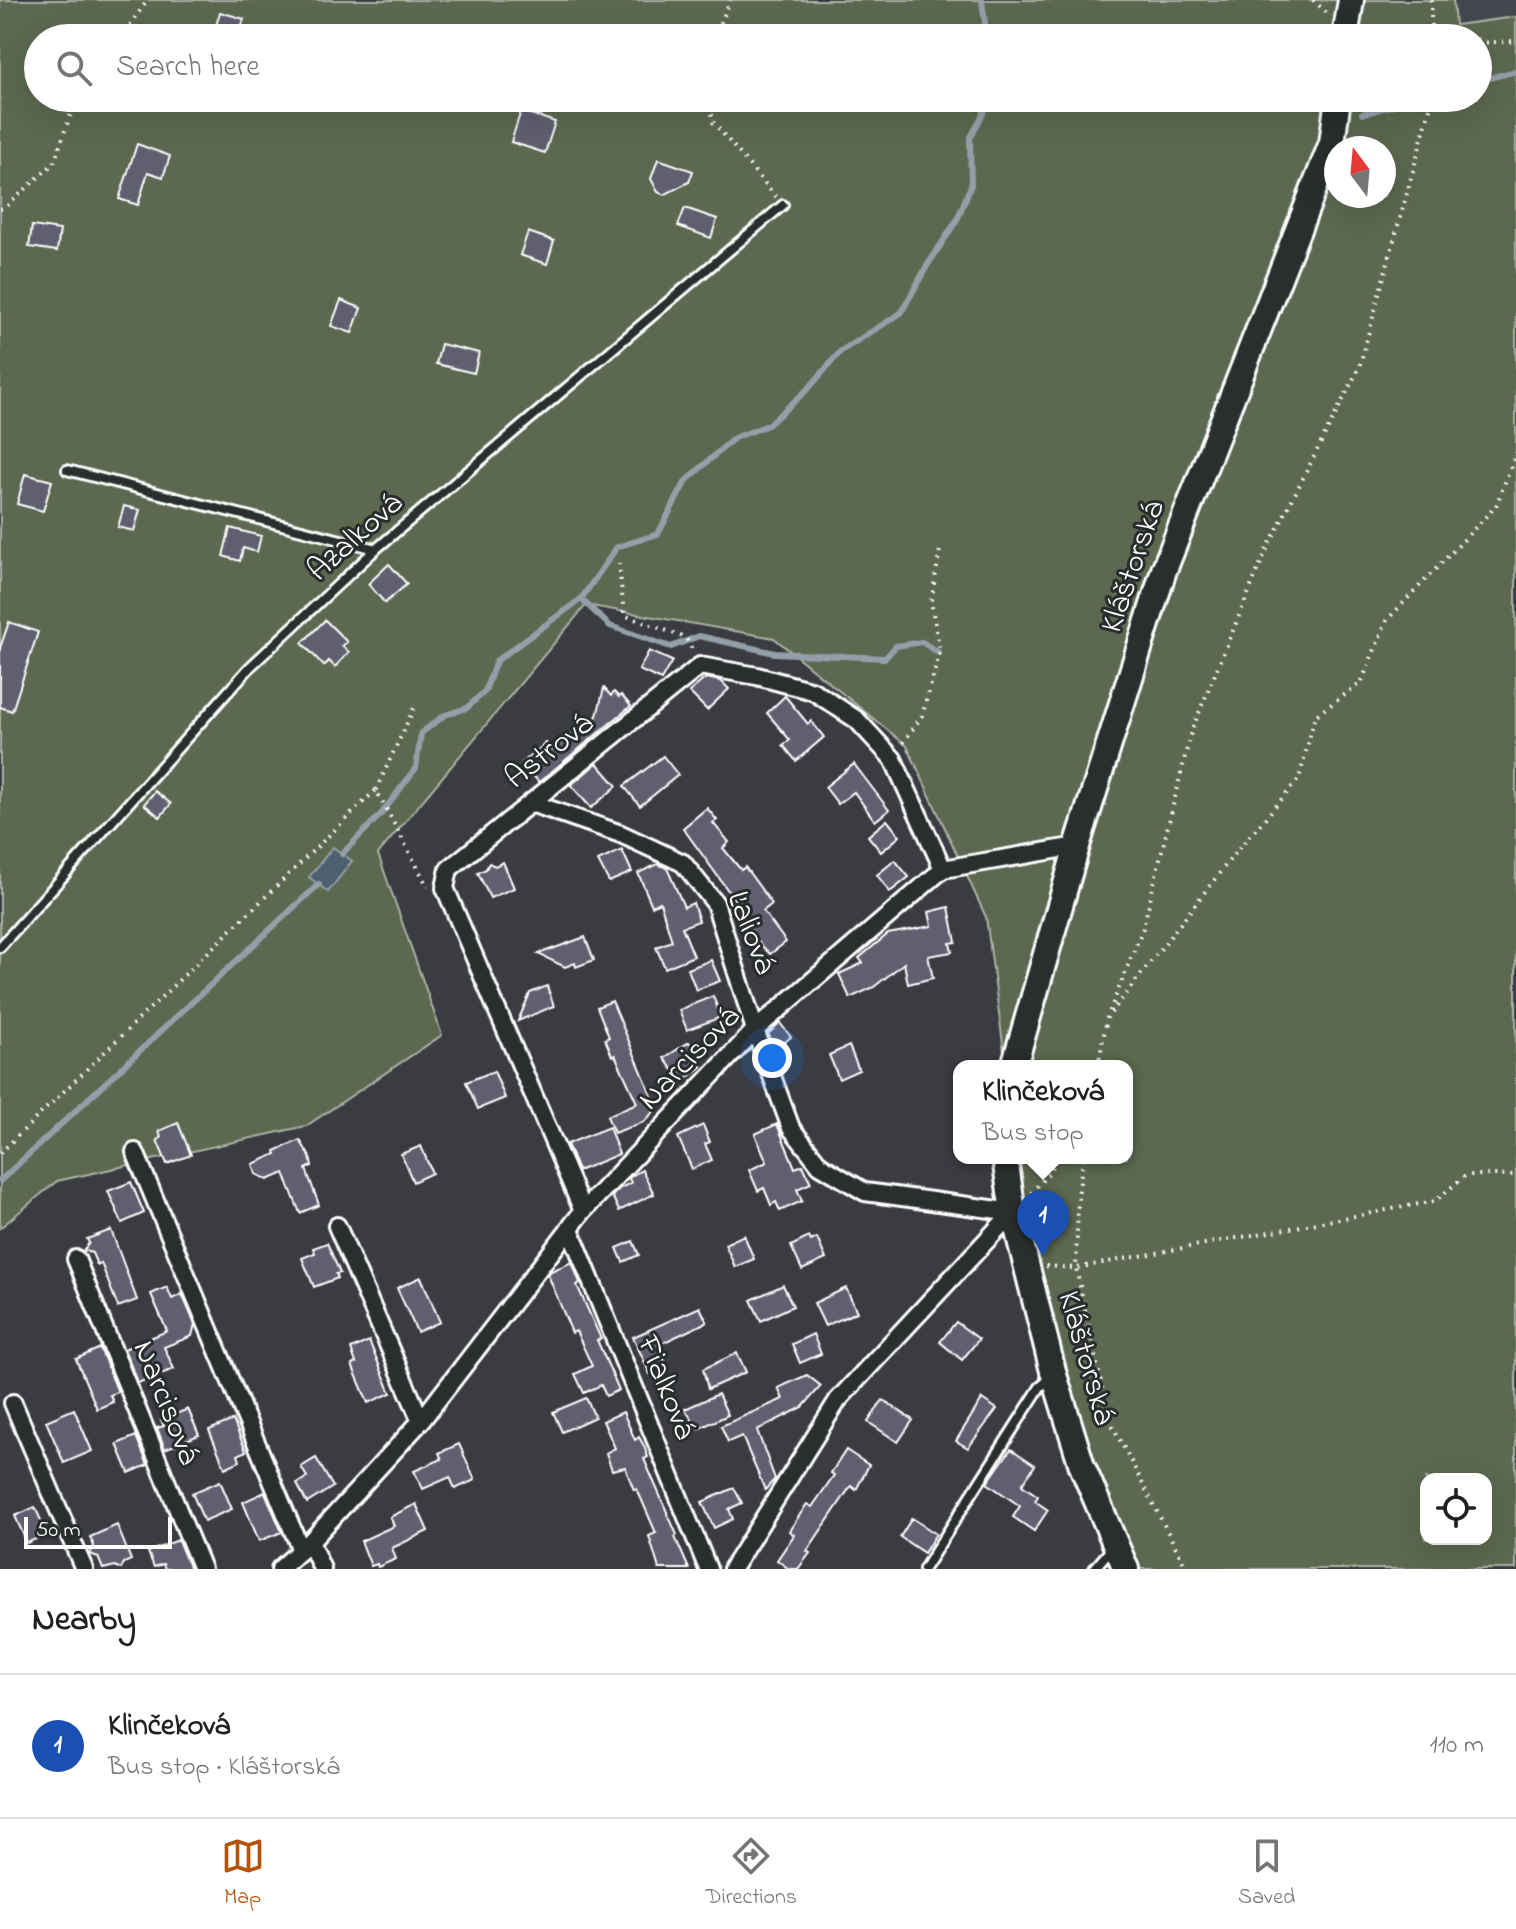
<!DOCTYPE html>
<html lang="en">
<head>
<meta charset="utf-8">
<style>
  body { margin:0; font-family:"Indie Flower",sans-serif; background:#f6f6f6; color:#202124 }
  .controls { position:absolute; right:24px; bottom:24px; display:grid; overflow:hidden; border-radius:16px; box-shadow:0 8px 32px #0002 }
  .controls button { width:72px; height:72px; display:grid; place-items:center; padding:0; border:0; border-bottom:2px solid #e0e0e0; background:#fff; color:#202124; font:40px sans-serif }
  .compass { position:absolute; left:1324px; top:136px; width:72px; height:72px; border-radius:50%; background:#fff; box-shadow:0 8px 32px #0002; rotate:344deg }
  .scale { position:absolute; left:24px; bottom:20px; width:148px; box-sizing:border-box; padding-left:8px; border:4px solid #fff; border-top:0; font-size:22px; line-height:28px; white-space:nowrap; color:#fff; -webkit-text-stroke:6px #2a2d2e; paint-order:stroke }
  .you { position:absolute; left:772px; top:1058px; width:28px; height:28px; margin:-20px; border:6px solid #fff; border-radius:50%; background:#1a73e8; box-shadow:0 0 0 12px #1a73e833 }
  .badge { display:grid; place-items:center; width:52px; height:52px; border-radius:50%; background:#b45309; color:#fff; font-size:26px; font-weight:700 }
  .pin { position:absolute; translate:-50% -66px; filter:drop-shadow(0 2px 4px #0008) }
  .pin::after { content:''; position:absolute; top:42px; width:28px; height:24px; background:inherit; clip-path:polygon(0 0,100% 0,50% 100%) }
  .popup { position:absolute; left:953px; top:1060px; width:180px; height:104px; box-sizing:border-box; display:grid; place-content:center; border-radius:16px; background:#fff; filter:drop-shadow(0 2px 6px #0005); font-size:26px; white-space:nowrap; color:#757577 }
  .popup b { font-size:30px; color:#202124 }
  .popup::after { content:''; position:absolute; left:50%; top:100%; margin-left:-16px; border:16px solid transparent; border-top-color:#fff }
  .list { margin:0; padding:0; list-style:none }
  h2 { display:flex; justify-content:space-between; align-items:center; height:104px; margin:0; padding:0 32px; font-size:34px }
  h2 small { font-size:26px; font-weight:400; color:#757577 }
  .list li { display:grid; grid-template-columns:52px 1fr auto; gap:24px; align-items:center; box-sizing:border-box; height:144px; padding:0 32px; border-top:2px solid #e0e0e0 }
  .list b { display:block; font-size:30px; white-space:nowrap }
  .list p { margin:0; font-size:26px; white-space:nowrap; color:#757577 }
  .list em { font-size:26px; font-style:normal; color:#757577 }
  .icon { flex:none; width:44px; height:44px; fill:none; stroke:currentColor; stroke-width:2; stroke-linecap:round; stroke-linejoin:round }
  .map { position:relative; flex:none; width:1516px; height:1569px; overflow:hidden }
  .search { position:absolute; background:#fff; box-shadow:0 8px 32px #0002; left:24px; right:24px; top:24px; height:88px; display:flex; align-items:center; gap:20px; box-sizing:border-box; padding:0 28px; border-radius:44px; color:#757577; font-size:30px }
  .sheet { height:248px; background:#fff }
  nav { display:flex; justify-content:space-around; align-items:center; box-sizing:border-box; height:112px; border-top:2px solid #e0e0e0; background:#fff; font-size:22px; color:#757577 }
  nav a { display:grid; justify-items:center; gap:4px }
  nav .on { color:#b45309 }
  .map>svg:first-child { display:block }
  .built { fill:#454650 }
  .green { fill:#5b674f; stroke:#adb3a7; stroke-width:2; fill-rule:evenodd }
  .water { fill:#4d6070; stroke:#94a0a9; stroke-width:2 }
  .lines { fill:none; stroke-linecap:round; stroke-linejoin:round }
  .stream { stroke:#94a0a9; stroke-width:6 }
  .building { fill:#5f5e70; stroke:#fff; stroke-width:2 }
  .lane-casing { stroke:#fff; stroke-width:14 }
  .street-casing { stroke:#fff; stroke-width:22 }
  .secondary-casing { stroke:#fff; stroke-width:30 }
  .path { stroke:#fff; stroke-width:4; stroke-dasharray:2 6; stroke-linecap:butt }
  .lane { stroke:#2a2d2e; stroke-width:8 }
  .street { stroke:#2a2d2e; stroke-width:16 }
  .secondary { stroke:#2a2d2e; stroke-width:24 }
  .labels { text-anchor:middle; dominant-baseline:central; stroke-width:6; stroke-linejoin:round; paint-order:stroke }
  .street-label { font-size:32px; fill:#fff; stroke:#2a2d2e }
</style>
</head>
<body>
<div class="map">
<svg width="1516" height="1569" viewBox="0 0 1516 1569">
  <rect width="100%" height="100%" fill="#3a3c42"/>
  <filter id="ink" filterUnits="userSpaceOnUse"><feTurbulence type="fractalNoise" baseFrequency=".0125" numOctaves="2"/><feDisplacementMap in="SourceGraphic" scale="16" xChannelSelector="R" yChannelSelector="G"/><feConvolveMatrix kernelMatrix="1 2 1 2 8 2 1 2 1" color-interpolation-filters="sRGB"/></filter>
  <g filter="url(#ink)">
    <polygon class="built" points="1453,0 1516,0 1516,17 1455,25"/>
    <path class="green" d="M0,0H1453L1455,25L1516,17V1569H1136L1116,1531L1037,1299L1018,1158H1127V1066H1006L986,917L907,746L774,638L586,605L378,854L442,1035L306,1126L57,1181L0,1228ZM38,38H1478V98H38ZM1336,148H1384V196H1336ZM1426,1479H1486V1539H1426Z"/>
    <polygon class="water" points="333,847 352,861 328,892 309,877"/>
    <g class="lines">
      <g class="stream">
        <polyline points="982,0 987,38"/>
        <polyline points="1478,81 1516,71"/>
        <polyline points="1362,114 1419,98"/>
        <polyline points="581,599 610,626 671,647 699,636 775,653 885,658 896,646 922,642 939,653"/>
        <polyline points="342,854 382,813 416,768 421,733 445,715 467,708 485,691 496,661 581,599 617,547 658,534 686,481 734,438 768,425 809,388 841,351 901,313 927,266 957,220 971,185 970,139 991,98"/>
        <polyline points="0,1181 319,884"/>
      </g>
    </g>
    <g class="building">
      <polygon points="220,12 244,19 238,37 215,29"/>
      <polygon points="521,111 555,122 545,153 511,142"/>
      <polygon points="137,144 170,156 163,177 148,172 138,205 119,199"/>
      <polygon points="658,159 693,171 689,182 664,195 658,192 651,179"/>
      <polygon points="685,208 717,219 711,238 678,226"/>
      <polygon points="32,226 60,230 57,251 29,247"/>
      <polygon points="528,232 554,241 547,264 520,255"/>
      <polygon points="341,300 361,308 352,333 331,326"/>
      <polygon points="441,344 479,353 474,373 436,364"/>
      <polygon points="25,474 52,481 43,511 17,504"/>
      <polygon points="124,506 140,510 134,531 118,527"/>
      <polygon points="230,528 261,536 257,552 243,548 240,561 223,556"/>
      <polygon points="389,564 407,584 385,603 368,584"/>
      <polygon points="325,620 347,642 342,646 349,652 335,667 329,661 324,666 302,643"/>
      <polygon points="9,622 38,632 12,711 0,707 0,648"/>
      <polygon points="649,651 672,661 661,680 639,670"/>
      <polygon points="706,678 721,681 729,689 707,710 689,692"/>
      <polygon points="604,688 611,696 614,692 619,697 621,695 631,706 539,782 522,763 546,743 552,750 597,716"/>
      <polygon points="785,696 808,724 811,721 824,737 796,761 783,745 790,740 767,713"/>
      <polygon points="663,756 678,775 640,806 624,786"/>
      <polygon points="597,763 617,786 591,808 571,785"/>
      <polygon points="854,764 889,810 875,821 854,792 838,804 825,787"/>
      <polygon points="155,791 171,804 160,817 144,804"/>
      <polygon points="707,808 717,820 713,823 729,842 723,848 741,870 745,867 772,904 763,911 786,942 770,954 760,944 734,905 737,903 683,828"/>
      <polygon points="887,820 900,836 881,852 868,836"/>
      <polygon points="622,850 632,872 609,882 598,861"/>
      <polygon points="895,860 909,877 890,892 877,875"/>
      <polygon points="503,862 514,888 490,898 478,873 486,869 489,863 495,866"/>
      <polygon points="658,864 667,868 684,907 693,903 699,921 682,927 694,956 665,968 656,947 672,941 660,902 652,906 638,873"/>
      <polygon points="949,907 956,942 950,943 952,952 928,956 933,978 908,984 904,963 874,987 850,998 839,974 863,963 859,958 888,934 932,926 929,912"/>
      <polygon points="585,937 594,960 576,967 575,963 565,967 538,954"/>
      <polygon points="711,960 720,981 696,990 688,969"/>
      <polygon points="547,986 554,1006 518,1021 530,993"/>
      <polygon points="713,996 721,1017 687,1030 679,1010"/>
      <polygon points="612,1001 657,1108 644,1122 614,1133 607,1116 637,1103 615,1055 612,1056 605,1039 609,1037 597,1007"/>
      <polygon points="780,1023 791,1037 777,1048 768,1034"/>
      <polygon points="689,1042 699,1055 698,1063 702,1067 682,1082 664,1058"/>
      <polygon points="849,1046 859,1070 839,1079 829,1055"/>
      <polygon points="494,1071 505,1098 478,1109 466,1082"/>
      <polygon points="178,1123 191,1155 167,1164 157,1140 161,1138 159,1131"/>
      <polygon points="777,1124 795,1168 803,1165 811,1183 797,1189 802,1201 780,1211 776,1202 771,1205 764,1188 758,1191 749,1170 767,1162 755,1134"/>
      <polygon points="703,1125 710,1142 705,1144 712,1160 692,1169 678,1137"/>
      <polygon points="609,1127 619,1154 578,1171 567,1144"/>
      <polygon points="300,1140 310,1157 312,1166 306,1169 319,1205 300,1213 284,1173 268,1180 256,1174 253,1164 276,1154 275,1151"/>
      <polygon points="421,1146 432,1173 413,1182 401,1154"/>
      <polygon points="642,1170 654,1194 619,1211 612,1196 620,1188 631,1183 629,1178 633,1175"/>
      <polygon points="131,1182 144,1213 122,1223 108,1191"/>
      <polygon points="111,1230 137,1300 118,1307 101,1263 97,1265 92,1253 84,1250 89,1243 87,1239"/>
      <polygon points="744,1235 754,1259 735,1267 725,1244"/>
      <polygon points="809,1237 811,1241 817,1238 826,1259 802,1270 791,1246"/>
      <polygon points="633,1241 639,1255 623,1262 617,1248"/>
      <polygon points="327,1243 340,1273 336,1274 338,1278 314,1287 302,1258 315,1253 313,1248"/>
      <polygon points="572,1262 580,1283 577,1285 601,1339 597,1340 619,1390 606,1396 601,1385 584,1393 575,1374 592,1366 576,1331 572,1333 548,1275 551,1271"/>
      <polygon points="421,1277 440,1322 417,1332 397,1288"/>
      <polygon points="783,1285 793,1306 761,1321 751,1300"/>
      <polygon points="167,1287 172,1299 182,1294 195,1324 192,1336 164,1347 174,1369 138,1383 124,1349 167,1331 151,1294"/>
      <polygon points="846,1288 857,1312 825,1326 814,1303"/>
      <polygon points="700,1307 707,1322 658,1345 667,1366 650,1374 633,1337"/>
      <polygon points="956,1322 979,1339 962,1360 940,1342"/>
      <polygon points="813,1334 821,1354 800,1363 792,1344"/>
      <polygon points="369,1341 391,1393 368,1403 352,1365 356,1363 351,1349"/>
      <polygon points="100,1348 118,1392 110,1395 113,1402 97,1409 76,1359"/>
      <polygon points="737,1353 746,1372 708,1389 703,1369"/>
      <polygon points="807,1375 821,1386 803,1407 757,1430 775,1479 765,1490 742,1436 728,1442 721,1426 783,1399 778,1388"/>
      <polygon points="718,1394 728,1415 698,1429 685,1409"/>
      <polygon points="586,1398 595,1417 562,1432 553,1412"/>
      <polygon points="982,1399 997,1409 968,1448 956,1441"/>
      <polygon points="883,1400 913,1420 898,1442 868,1422"/>
      <polygon points="74,1409 92,1451 64,1463 46,1421"/>
      <polygon points="188,1409 199,1435 165,1449 157,1428 164,1426 161,1420"/>
      <polygon points="623,1412 635,1440 639,1437 644,1446 648,1457 644,1459 677,1535 675,1537 689,1569 659,1569 649,1536 656,1533 637,1489 634,1490 625,1467 612,1470 606,1453 615,1448 603,1421"/>
      <polygon points="233,1420 246,1451 238,1455 240,1461 225,1468 209,1430"/>
      <polygon points="136,1436 148,1465 129,1473 117,1444"/>
      <polygon points="459,1444 475,1480 455,1489 450,1477 423,1489 414,1471 442,1459 439,1453"/>
      <polygon points="1011,1449 1035,1465 1022,1485 1038,1496 1035,1501 1048,1510 1034,1531 1013,1517 1020,1506 987,1483"/>
      <polygon points="846,1450 869,1465 856,1490 851,1486 807,1551 810,1553 798,1569 789,1569 777,1560 794,1535 789,1531 807,1504 812,1507 834,1475 831,1473"/>
      <polygon points="316,1458 333,1487 307,1503 297,1484 307,1477 301,1467"/>
      <polygon points="220,1481 232,1509 204,1521 192,1493"/>
      <polygon points="734,1488 742,1503 729,1509 733,1519 714,1528 702,1502"/>
      <polygon points="265,1492 282,1532 259,1541 243,1502"/>
      <polygon points="416,1504 428,1531 392,1548 396,1559 378,1567 377,1564 371,1566 361,1541 394,1526 390,1517"/>
      <polygon points="35,1507 47,1534 27,1543 15,1516"/>
      <polygon points="912,1518 936,1534 924,1553 900,1537"/>
      <polygon points="117,1525 131,1560 124,1563 121,1569 115,1566 103,1569 98,1557 90,1554 94,1546 90,1537"/>
      <polygon points="178,1540 190,1569 165,1569 163,1564 154,1567 148,1552"/>
    </g>
    <g class="lines">
      <g class="lane-casing">
        <g id="lane">
          <polyline points="67,470 376,549"/>
          <polyline points="0,947 250,667 376,549 783,205"/>
          <polyline points="924,1569 1040,1387 1051,1378"/>
          <polyline points="1094,1569 1112,1548"/>
        </g>
      </g>
      <g class="street-casing">
        <g id="street">
          <polyline points="531,803 621,834 683,863 715,903 755,1030 791,1128 820,1165 865,1192 1013,1212"/>
          <polyline points="135,1152 301,1550"/>
          <polyline points="583,1211 445,888 449,869 700,666 757,676 813,691 857,720 893,759 943,869"/>
          <polyline points="337,1226 421,1421"/>
          <polyline points="570,1229 708,1569"/>
          <polyline points="76,1259 202,1569"/>
          <polyline points="13,1403 84,1569"/>
          <polyline points="310,1542 322,1569"/>
          <polyline points="280,1569 310,1542 421,1421 583,1211 755,1030 943,869 1077,846"/>
          <polyline points="732,1569 838,1400 1013,1212"/>
        </g>
      </g>
      <g class="secondary-casing">
        <g id="secondary">
          <polyline points="1345,38 1351,0"/>
          <polyline points="1014,1066 1077,846 1164,570 1332,143 1338,98"/>
          <polyline points="1005,1158 1013,1212 1054,1375 1082,1466 1126,1569"/>
        </g>
      </g>
      <g class="path">
        <polyline points="1313,0 1329,15"/>
        <polyline points="1431,0 1431,38"/>
        <polyline points="120,38 148,0"/>
        <polyline points="715,38 730,0"/>
        <polyline points="1478,43 1516,41"/>
        <polyline points="710,98 713,122 776,197"/>
        <polyline points="0,209 6,207 54,163 76,98"/>
        <polyline points="619,563 624,615 686,638 693,651"/>
        <polyline points="903,743 922,716 940,652 931,602 940,550"/>
        <polyline points="376,790 414,708"/>
        <polyline points="1111,1013 1235,853 1299,779 1315,716 1361,683 1387,620 1496,506 1516,453"/>
        <polyline points="1098,1066 1107,1018 1143,928 1191,732 1265,553 1359,368 1433,98"/>
        <polyline points="0,1153 376,790 428,887"/>
        <polyline points="1083,1158 1078,1197 1076,1268 1109,1419 1187,1569"/>
        <polyline points="1031,1193 1047,1175 1057,1158"/>
        <polyline points="1046,1266 1076,1268 1435,1201 1466,1175 1516,1175"/>
      </g>
      <use href="#lane" class="lane"/>
      <use href="#street" class="street"/>
      <use href="#secondary" class="secondary"/>
    </g>
  </g>
  <g class="labels">
    <g class="street-label">
      <text transform="translate(356 538) rotate(-42)">Azalková</text>
      <text transform="translate(1134 567) rotate(-71)">Kláštorská</text>
      <text transform="translate(550 752) rotate(-38)">Astrová</text>
      <text transform="translate(750 933) rotate(69)">Ľaliová</text>
      <text transform="translate(690 1059) rotate(-46)">Narcisová</text>
      <text transform="translate(1085 1358) rotate(74)">Kláštorská</text>
      <text transform="translate(665 1388) rotate(68)">Fialková</text>
      <text transform="translate(165 1403) rotate(68)">Narcisová</text>
    </g>
  </g>
</svg>
<div class="controls">
<button><svg class="icon" aria-label="locate" viewBox="0 0 24 24"><circle cx="12" cy="12" r="6"/><path d="M12 2v4M12 18v4M2 12h4M18 12h4"/></svg></button>
</div>
<svg class="compass" viewBox="-18 -18 36 36"><path d="M0-13l5 13h-10z" fill="#e53935"/><path d="M0 13l5-13h-10z" fill="#757577"/></svg>
<div class="scale">50 m</div>
<div class="you"></div>
<div class="pin badge" style="left:1043px;top:1256px;background:#1a4fb4">1</div>
<div class="popup"><b>Klinčeková</b>Bus stop</div>
<div class="search"><svg class="icon" aria-label="search" viewBox="0 0 24 24"><circle cx="10" cy="10" r="6"/><path d="M15 15l6 6"/></svg>Search here</div>
</div>
<section class="sheet">
<h2>Nearby<small></small></h2>
<ul class="list">
<li><span class="badge" style="background:#1a4fb4">1</span><div><b>Klinčeková</b><p>Bus stop · Kláštorská</p></div><em>110 m</em></li>
</ul>
</section>
<nav>
<a class="on"><svg class="icon" aria-label="map" viewBox="0 0 24 24"><path d="M3 6l6-2 6 2 6-2v14l-6 2-6-2-6 2zM9 4v14M15 6v14"/></svg>Map</a>
<a><svg class="icon" aria-label="directions" viewBox="0 0 24 24"><path d="M12 3l9 9-9 9-9-9zM9 14v-3h6M13 9l2 2-2 2"/></svg>Directions</a>
<a><svg class="icon" aria-label="saved" viewBox="0 0 24 24"><path d="M7 4h10v16l-5-4-5 4z"/></svg>Saved</a>
</nav>
</body>
</html>
